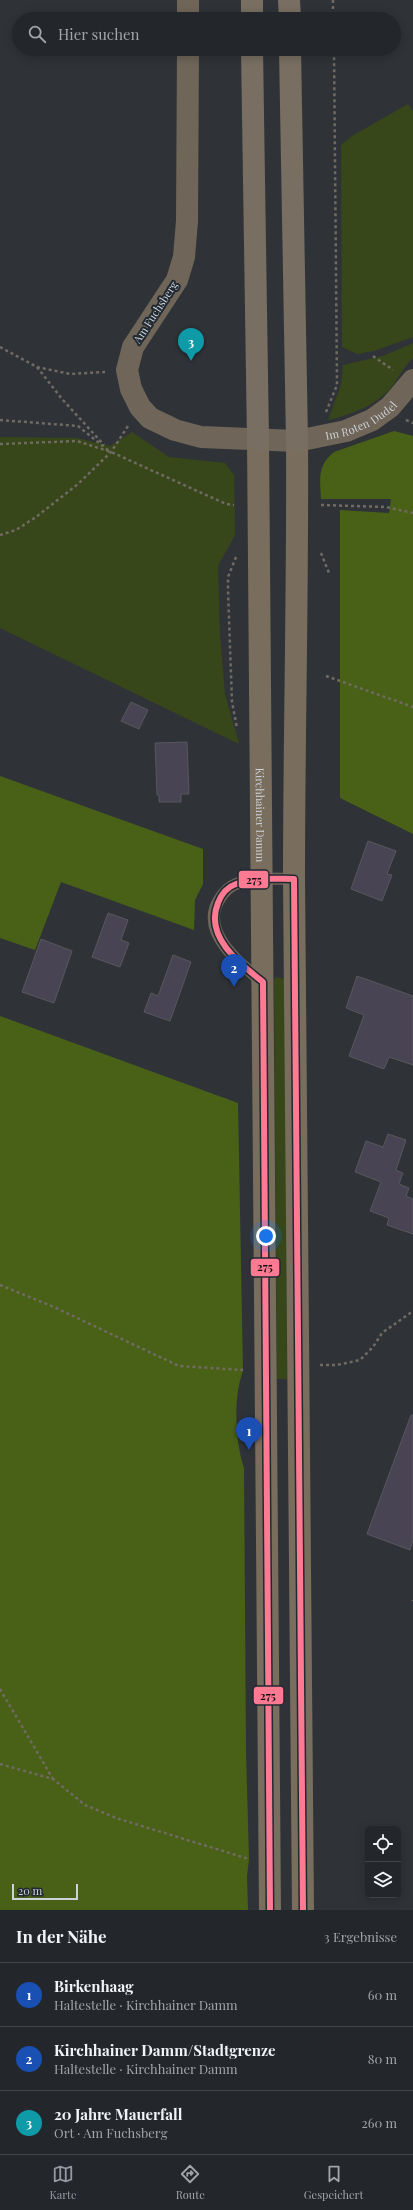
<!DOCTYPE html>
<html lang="de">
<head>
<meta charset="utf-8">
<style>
  body { margin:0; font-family:"Playfair Display",serif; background:#2b2e32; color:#f1f3f6 }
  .controls { position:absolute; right:12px; bottom:12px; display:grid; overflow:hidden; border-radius:6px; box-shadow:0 2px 10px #0003 }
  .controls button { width:36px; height:36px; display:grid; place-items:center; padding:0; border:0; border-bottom:1px solid #404347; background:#23262a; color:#f1f3f6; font:20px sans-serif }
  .scale { position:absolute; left:12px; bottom:10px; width:66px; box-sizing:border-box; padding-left:4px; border:2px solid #cdd2d8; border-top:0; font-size:11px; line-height:14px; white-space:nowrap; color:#cdd2d8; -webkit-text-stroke:3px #212932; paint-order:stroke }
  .you { position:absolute; left:266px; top:1236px; width:14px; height:14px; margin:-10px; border:3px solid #fff; border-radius:50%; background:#1a73e8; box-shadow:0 0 0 6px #1a73e833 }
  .badge { display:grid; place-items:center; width:26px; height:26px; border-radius:50%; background:#969aa0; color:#fff; font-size:13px; font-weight:700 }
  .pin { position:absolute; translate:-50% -33px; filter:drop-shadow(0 1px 2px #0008) }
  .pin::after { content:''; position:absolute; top:21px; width:14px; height:12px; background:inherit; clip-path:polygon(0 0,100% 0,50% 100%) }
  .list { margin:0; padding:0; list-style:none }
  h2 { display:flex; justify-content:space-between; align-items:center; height:52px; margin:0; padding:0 16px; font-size:17px }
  h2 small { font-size:13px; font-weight:400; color:#a3a5a8 }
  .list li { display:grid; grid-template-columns:26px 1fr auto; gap:12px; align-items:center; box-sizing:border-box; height:64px; padding:0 16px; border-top:1px solid #404347 }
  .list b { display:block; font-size:15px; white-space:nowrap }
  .list p { margin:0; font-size:13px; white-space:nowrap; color:#a3a5a8 }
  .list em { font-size:13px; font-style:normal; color:#a3a5a8 }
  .icon { flex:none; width:22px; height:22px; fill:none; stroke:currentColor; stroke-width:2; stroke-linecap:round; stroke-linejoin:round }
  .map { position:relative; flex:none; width:413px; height:1910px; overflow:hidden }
  .search { position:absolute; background:#23262a; box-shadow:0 2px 10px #0003; left:12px; right:12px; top:12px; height:44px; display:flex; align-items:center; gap:10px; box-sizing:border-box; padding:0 14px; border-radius:22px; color:#a3a5a8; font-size:15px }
  .sheet { height:244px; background:#23262a }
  nav { display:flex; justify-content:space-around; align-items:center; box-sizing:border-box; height:56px; border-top:1px solid #404347; background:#23262a; font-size:11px; color:#a3a5a8 }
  nav a { display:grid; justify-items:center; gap:2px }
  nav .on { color:#969aa0 }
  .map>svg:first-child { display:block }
  .green { fill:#374719 }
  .forest { fill:#496117 }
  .building { fill:#494453; stroke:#57575c }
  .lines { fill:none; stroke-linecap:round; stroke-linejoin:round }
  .path { stroke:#706a63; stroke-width:2.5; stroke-dasharray:3 3; stroke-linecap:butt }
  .service { stroke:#6f6558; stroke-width:12 }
  .minor { stroke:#6f6558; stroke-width:22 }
  .primary { stroke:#796e5d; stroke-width:22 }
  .trunk { stroke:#786f62; stroke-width:22 }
  .bus-1-casing { stroke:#212932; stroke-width:9 }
  .bus-1 { stroke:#fe7a93; stroke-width:6 }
  .labels { text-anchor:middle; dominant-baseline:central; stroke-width:4; stroke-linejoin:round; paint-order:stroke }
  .street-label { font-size:11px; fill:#cdd2d8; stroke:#212932 }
  .line-badge { stroke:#212932; stroke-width:1.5 }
  .pale-badge-label { font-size:11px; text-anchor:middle; font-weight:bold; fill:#111 }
</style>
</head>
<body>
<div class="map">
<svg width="413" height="1910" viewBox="0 0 413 1910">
  <rect width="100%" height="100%" fill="#2f3338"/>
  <g class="green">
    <polygon points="408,104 413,112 413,337 374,351 357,354 342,347 341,145 352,136"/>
    <path d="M413,343V358C403,367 398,380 389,390C372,407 350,415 328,420L341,385L343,365L383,356Z"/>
    <polygon points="132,432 169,457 225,463 234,475 235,535 218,566 220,635 225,694 239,744 0,628 0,437 77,438 110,446"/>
    <polygon points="276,977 285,979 287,1379 277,1379 274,980"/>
  </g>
  <g class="forest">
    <path d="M394,431L413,436V834L340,798V510L389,513L391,499H321C320,478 317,466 334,452Z"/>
    <polygon points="0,776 203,849 203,884 195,900 194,930 61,882 35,950 0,938"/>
    <path d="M0,1016L238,1103L243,1371C233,1397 235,1442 244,1468L246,1751L249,1859L247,1876L248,1910H0Z"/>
  </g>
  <g class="building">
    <polygon points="131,702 148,710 139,729 121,721"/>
    <polygon points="187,742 189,794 181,794 181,802 159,802 159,795 157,795 155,743"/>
    <polygon points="368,841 396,851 387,874 392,875 382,901 351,889"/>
    <polygon points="108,913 128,920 121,940 129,943 120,967 92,957"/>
    <polygon points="41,939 72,951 54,1003 22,992"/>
    <polygon points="173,955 191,962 170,1021 144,1012 151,993 158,996"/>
    <polygon points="357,976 413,996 413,1065 389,1057 384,1069 349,1056 364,1015 346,1008"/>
    <polygon points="388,1134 406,1140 396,1170 403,1173 399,1184 409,1188 406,1196 413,1199 413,1234 387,1225 389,1218 370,1211 381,1182 355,1172 366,1141 383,1147"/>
    <polygon points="411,1415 413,1415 413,1540 410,1550 367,1534"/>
  </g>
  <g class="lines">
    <g class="path">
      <polyline points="333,0 333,19"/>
      <polyline points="0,347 37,367 70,374 105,372"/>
      <polyline points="373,356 393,370"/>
      <polyline points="37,367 62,399 104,445"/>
      <polyline points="326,412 337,385 334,49"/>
      <polyline points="0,420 78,426 109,451"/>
      <polyline points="406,420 413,423"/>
      <polyline points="0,444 77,441 111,452 226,504 234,505"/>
      <polyline points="321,505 386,507 413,513"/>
      <polyline points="0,535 16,530 36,517 78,484 111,452 128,426"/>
      <polyline points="321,553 329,573"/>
      <polyline points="236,557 228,577 228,590 232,702 237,728"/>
      <polyline points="326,676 413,707"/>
      <polyline points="0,1285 54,1307 179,1366 243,1370"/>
      <polyline points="320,1365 337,1365 360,1360 373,1347 382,1333 413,1311"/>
      <polyline points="413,1601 413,1600"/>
      <polyline points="0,1689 53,1779"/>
      <polyline points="0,1764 53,1779 85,1805 116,1818 249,1859"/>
    </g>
    <path class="service" d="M263,982C241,965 199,932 219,900C223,893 228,887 236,884C254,877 276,879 294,879"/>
    <g class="minor">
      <polyline points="188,19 188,0"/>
      <path id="s1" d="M188,49L187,221L184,257L177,280L133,347L127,370L131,389L140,407L150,418L175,430L201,437L297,441L346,431L372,420L390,407L413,380"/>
    </g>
    <g class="primary">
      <path id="s2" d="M258,440L270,1910"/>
      <path d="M297,441C298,587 294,733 294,879L303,1910"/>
    </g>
    <g class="trunk">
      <polyline points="252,0 252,19"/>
      <polyline points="289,0 290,19"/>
      <polyline points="252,49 258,440"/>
      <polyline points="290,49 297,441"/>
    </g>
    <g class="bus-1-casing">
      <path id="bus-1" d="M270,1910L263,982C240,964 204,937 218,903C221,895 227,887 236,884C254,877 275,879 294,879L303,1910"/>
    </g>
    <use href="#bus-1" class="bus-1"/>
  </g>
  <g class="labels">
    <g class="street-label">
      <text transform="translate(155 312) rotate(-57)">Am Fuchsberg</text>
      <text stroke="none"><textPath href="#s1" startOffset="609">Im Roten Dudel</textPath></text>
      <text stroke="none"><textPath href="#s2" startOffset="375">Kirchhainer Damm</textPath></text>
    </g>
  </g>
  <g class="line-badge">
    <rect x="238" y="870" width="31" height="19" rx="4" fill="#fe7a93"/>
    <rect x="250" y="1258" width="30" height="19" rx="4" fill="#fe7a93"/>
    <rect x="253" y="1686" width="31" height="19" rx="4" fill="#fe7a93"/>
  </g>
  <g class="pale-badge-label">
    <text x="254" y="884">275</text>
    <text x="265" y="1271">275</text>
    <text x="268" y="1700">275</text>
  </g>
</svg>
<div class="controls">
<button><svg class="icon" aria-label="locate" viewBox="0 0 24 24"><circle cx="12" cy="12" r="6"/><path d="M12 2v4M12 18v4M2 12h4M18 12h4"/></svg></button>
<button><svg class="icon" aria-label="layers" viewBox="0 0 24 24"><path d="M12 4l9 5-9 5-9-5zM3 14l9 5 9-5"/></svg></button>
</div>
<div class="scale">20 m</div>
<div class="you"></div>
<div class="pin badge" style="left:249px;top:1450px;background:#1a4fb4">1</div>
<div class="pin badge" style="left:234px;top:987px;background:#1a4fb4">2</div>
<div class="pin badge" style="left:191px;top:361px;background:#0f9aa8">3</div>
<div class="search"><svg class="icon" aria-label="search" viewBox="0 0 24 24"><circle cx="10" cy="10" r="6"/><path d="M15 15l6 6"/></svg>Hier suchen</div>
</div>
<section class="sheet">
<h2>In der Nähe<small>3 Ergebnisse</small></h2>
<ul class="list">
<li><span class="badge" style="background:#1a4fb4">1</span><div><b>Birkenhaag</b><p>Haltestelle · Kirchhainer Damm</p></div><em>60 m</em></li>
<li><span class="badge" style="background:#1a4fb4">2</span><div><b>Kirchhainer Damm/Stadtgrenze</b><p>Haltestelle · Kirchhainer Damm</p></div><em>80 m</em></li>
<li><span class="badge" style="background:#0f9aa8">3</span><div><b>20 Jahre Mauerfall</b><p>Ort · Am Fuchsberg</p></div><em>260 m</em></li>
</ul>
</section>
<nav>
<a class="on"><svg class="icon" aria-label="map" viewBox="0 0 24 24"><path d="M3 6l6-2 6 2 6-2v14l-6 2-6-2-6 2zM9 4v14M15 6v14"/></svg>Karte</a>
<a><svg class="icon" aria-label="directions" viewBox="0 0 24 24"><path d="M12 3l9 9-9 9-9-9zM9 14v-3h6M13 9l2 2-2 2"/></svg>Route</a>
<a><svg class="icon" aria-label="saved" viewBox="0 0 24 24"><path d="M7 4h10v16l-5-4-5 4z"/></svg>Gespeichert</a>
</nav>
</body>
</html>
